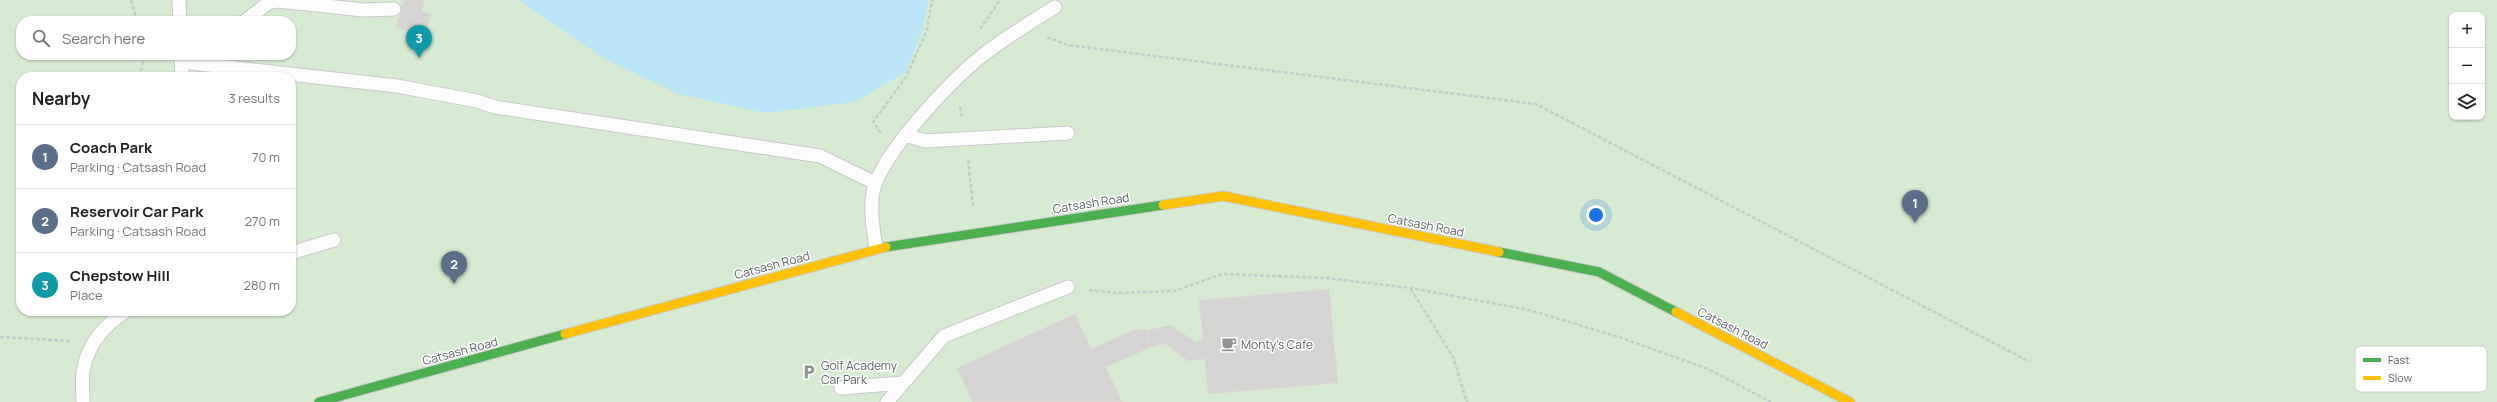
<!DOCTYPE html>
<html lang="en">
<head>
<meta charset="utf-8">
<style>
  body { margin:0; font-family:Manrope,sans-serif; background:#f2f2f2; color:#202124 }
  .controls { position:absolute; right:12px; top:12px; display:grid; overflow:hidden; border-radius:8px; box-shadow:0 1px 3px #0004 }
  .controls button { width:36px; height:36px; display:grid; place-items:center; padding:0; border:0; border-bottom:1px solid #e0e0e0; background:#fff; color:#202124; font:20px sans-serif }
  .you { position:absolute; left:1596px; top:215px; width:14px; height:14px; margin:-10px; border:3px solid #fff; border-radius:50%; background:#1a73e8; box-shadow:0 0 0 6px #1a73e833 }
  .badge { display:grid; place-items:center; width:26px; height:26px; border-radius:50%; background:#909394; color:#fff; font-size:13px; font-weight:700 }
  .pin { position:absolute; translate:-50% -33px; filter:drop-shadow(0 1px 2px #0008) }
  .pin::after { content:''; position:absolute; top:21px; width:14px; height:12px; background:inherit; clip-path:polygon(0 0,100% 0,50% 100%) }
  .list { margin:0; padding:0; list-style:none }
  h2 { display:flex; justify-content:space-between; align-items:center; height:52px; margin:0; padding:0 16px; font-size:17px }
  h2 small { font-size:13px; font-weight:400; color:#757577 }
  .list li { display:grid; grid-template-columns:26px 1fr auto; gap:12px; align-items:center; box-sizing:border-box; height:64px; padding:0 16px; border-top:1px solid #e0e0e0 }
  .list b { display:block; font-size:15px; white-space:nowrap }
  .list p { margin:0; font-size:13px; white-space:nowrap; color:#757577 }
  .list em { font-size:13px; font-style:normal; color:#757577 }
  .icon { flex:none; width:22px; height:22px; fill:none; stroke:currentColor; stroke-width:2; stroke-linecap:round; stroke-linejoin:round }
  .map { position:relative; flex:none; width:2497px; height:402px; overflow:hidden }
  .search { position:absolute; background:#fff; box-shadow:0 1px 3px #0004; left:16px; top:16px; width:280px; height:44px; display:flex; align-items:center; gap:10px; box-sizing:border-box; padding:0 14px; border-radius:16px; color:#757577; font-size:15px }
  .panel { position:absolute; background:#fff; box-shadow:0 1px 3px #0004; left:16px; top:72px; width:280px; height:244px; border-radius:16px }
  .map>svg:first-child { display:block }
  .green { fill:#d7ebd2; fill-rule:evenodd }
  .water { fill:#bce5f8 }
  .building { fill:#d6d4d3; stroke:#dedbd7 }
  .lines { fill:none; stroke-linecap:round; stroke-linejoin:round }
  .lane-casing { stroke:#c9c9ca; stroke-width:15 }
  .fast-casing { stroke:#cacbcb; stroke-width:11 }
  .slow-casing { stroke:#cacbcb; stroke-width:11 }
  .path { stroke:#c7ceca; stroke-width:2.5; stroke-dasharray:4 2; stroke-linecap:butt }
  .lane { stroke:#fcfcfc; stroke-width:13 }
  .fast { stroke:#4caf50; stroke-width:9 }
  .slow { stroke:#ffc107; stroke-width:9 }
  .labels { text-anchor:middle; dominant-baseline:central; stroke-width:3; stroke-linejoin:round; paint-order:stroke }
  .street-label { font-size:12px; fill:#5d6367; stroke:#fff }
  .poi-label { font-size:12px; fill:#5d6367; stroke:#fff; text-anchor:start }
  .key { fill:#fff; stroke:#ced0d1; stroke-width:1 }
  .key-label { font-size:11px; fill:#5d6367 }
</style>
</head>
<body>
<div class="map">
<svg width="2497" height="402" viewBox="0 0 2497 402">
  <rect width="100%" height="100%" fill="#eeece9"/>
  <path class="green" d="M0,0H2497V402H0ZM2452,15H2482V117H2452ZM21,21H291V55H21ZM21,77H291V311H21Z"/>
  <polygon class="water" points="518,0 928,0 923,29 906,72 854,102 765,113 678,94 603,58"/>
  <g class="building">
    <polygon points="404,0 425,0 422,11 431,14 424,36 396,27"/>
    <polygon points="1329,289 1338,383 1208,394 1205,359 1188,361 1164,343 1147,349 1149,330 1170,325 1196,342 1203,339 1199,300"/>
    <polygon points="1075,314 1091,349 1136,329 1149,330 1147,349 1106,367 1122,402 973,402 957,368"/>
  </g>
  <g class="lines">
    <g class="lane-casing">
      <g id="lane">
        <polyline points="179,0 180,21"/>
        <polyline points="245,21 268,3 278,1 364,10 394,9"/>
        <polyline points="181,55 182,77"/>
        <polyline points="181,62 397,86 477,101 495,107 820,156 875,183"/>
        <polyline points="905,135 925,141 1068,133"/>
        <path d="M876,248C873,228 868,201 876,182C891,144 957,73 991,49C1011,34 1033,21 1055,7"/>
        <polyline points="291,253 334,240"/>
        <polyline points="841,388 903,383"/>
        <path d="M83,402C83,391 81,378 84,367C89,343 106,324 126,311"/>
        <polyline points="887,402 944,336 1068,287"/>
      </g>
    </g>
    <g class="fast-casing">
      <g id="fast">
        <polyline points="886,247 1163,205"/>
        <polyline points="1499,252 1599,272 1676,312"/>
        <polyline points="319,402 565,334"/>
      </g>
    </g>
    <g class="slow-casing">
      <g id="slow">
        <polyline points="1163,205 1223,196 1499,252"/>
        <polyline points="1676,312 1850,402"/>
        <polyline points="565,334 886,247"/>
      </g>
    </g>
    <g class="path">
      <polyline points="131,0 137,21"/>
      <polyline points="980,29 1000,0"/>
      <polyline points="1047,37 1067,45 1536,104 2030,362"/>
      <polyline points="140,77 144,55"/>
      <polyline points="960,107 962,118"/>
      <polyline points="881,133 873,122 906,77 927,30 932,0"/>
      <polyline points="968,160 973,207"/>
      <polyline points="1411,289 1453,357 1467,402"/>
      <polyline points="1089,290 1115,293 1174,291 1222,274 1326,278 1411,288 1529,310 1619,337 1708,369 1771,402"/>
      <polyline points="0,337 71,341"/>
    </g>
    <use href="#lane" class="lane"/>
    <use href="#fast" class="fast"/>
    <use href="#slow" class="slow"/>
  </g>
  <defs>
    <g id="cafe-bare" transform="scale(1.2)"><path d="M-5.5-4.5H6V0H3Q3 3.5 0 3.5H-2.5Q-5.5 3.5-5.5 0ZM3-3.2v2h1.7v-2ZM-6 4.5H4V6H-6Z" fill="#909394" stroke="#fff" stroke-width="2.5" paint-order="stroke"/></g>
    <g id="parking-bare" transform="scale(1.2)"><path d="M-3.5-5.5H1a3.5 3.5 0 0 1 0 7H-1V5.5H-3.5ZM-1-3.4V-.6H.8a1.4 1.4 0 0 0 0-2.8Z" fill="#909394" stroke="#fff" stroke-width="2.5" paint-order="stroke"/></g>
  </defs>
  <g fill-rule="evenodd">
    <use href="#cafe-bare" x="1229" y="344"/>
    <use href="#parking-bare" x="809" y="372"/>
  </g>
  <g class="labels">
    <g class="street-label">
      <text transform="translate(1091 203) rotate(-9)">Catsash Road</text>
      <text transform="translate(1426 225) rotate(11)">Catsash Road</text>
      <text transform="translate(772 265) rotate(-15)">Catsash Road</text>
      <text transform="translate(1733 328) rotate(27)">Catsash Road</text>
      <text transform="translate(460 351) rotate(-15)">Catsash Road</text>
    </g>
    <g class="poi-label">
      <text x="1241" y="344">Monty's Cafe</text>
      <text x="821" y="365">Golf Academy<tspan x="821" dy="14">Car Park</tspan></text>
    </g>
  </g>
  <rect x="2355" y="346" width="132" height="46" rx="6" class="key"/>
  <rect x="2363" y="358" width="18" height="4" fill="#4caf50"/>
  <rect x="2363" y="376" width="18" height="4" fill="#ffc107"/>
  <g class="key-label">
    <text x="2388" y="364">Fast</text>
    <text x="2388" y="382">Slow</text>
  </g>
</svg>
<div class="controls">
<button>+</button>
<button>−</button>
<button><svg class="icon" aria-label="layers" viewBox="0 0 24 24"><path d="M12 4l9 5-9 5-9-5zM3 14l9 5 9-5"/></svg></button>
</div>
<div class="you"></div>
<div class="pin badge" style="left:1915px;top:223px;background:#5c6f8a">1</div>
<div class="pin badge" style="left:454px;top:284px;background:#5c6f8a">2</div>
<div class="pin badge" style="left:419px;top:58px;background:#0f9aa8">3</div>
<div class="search"><svg class="icon" aria-label="search" viewBox="0 0 24 24"><circle cx="10" cy="10" r="6"/><path d="M15 15l6 6"/></svg>Search here</div>
<section class="panel">
<h2>Nearby<small>3 results</small></h2>
<ul class="list">
<li><span class="badge" style="background:#5c6f8a">1</span><div><b>Coach Park</b><p>Parking · Catsash Road</p></div><em>70 m</em></li>
<li><span class="badge" style="background:#5c6f8a">2</span><div><b>Reservoir Car Park</b><p>Parking · Catsash Road</p></div><em>270 m</em></li>
<li><span class="badge" style="background:#0f9aa8">3</span><div><b>Chepstow Hill</b><p>Place</p></div><em>280 m</em></li>
</ul>
</section>
</div>
</body>
</html>
